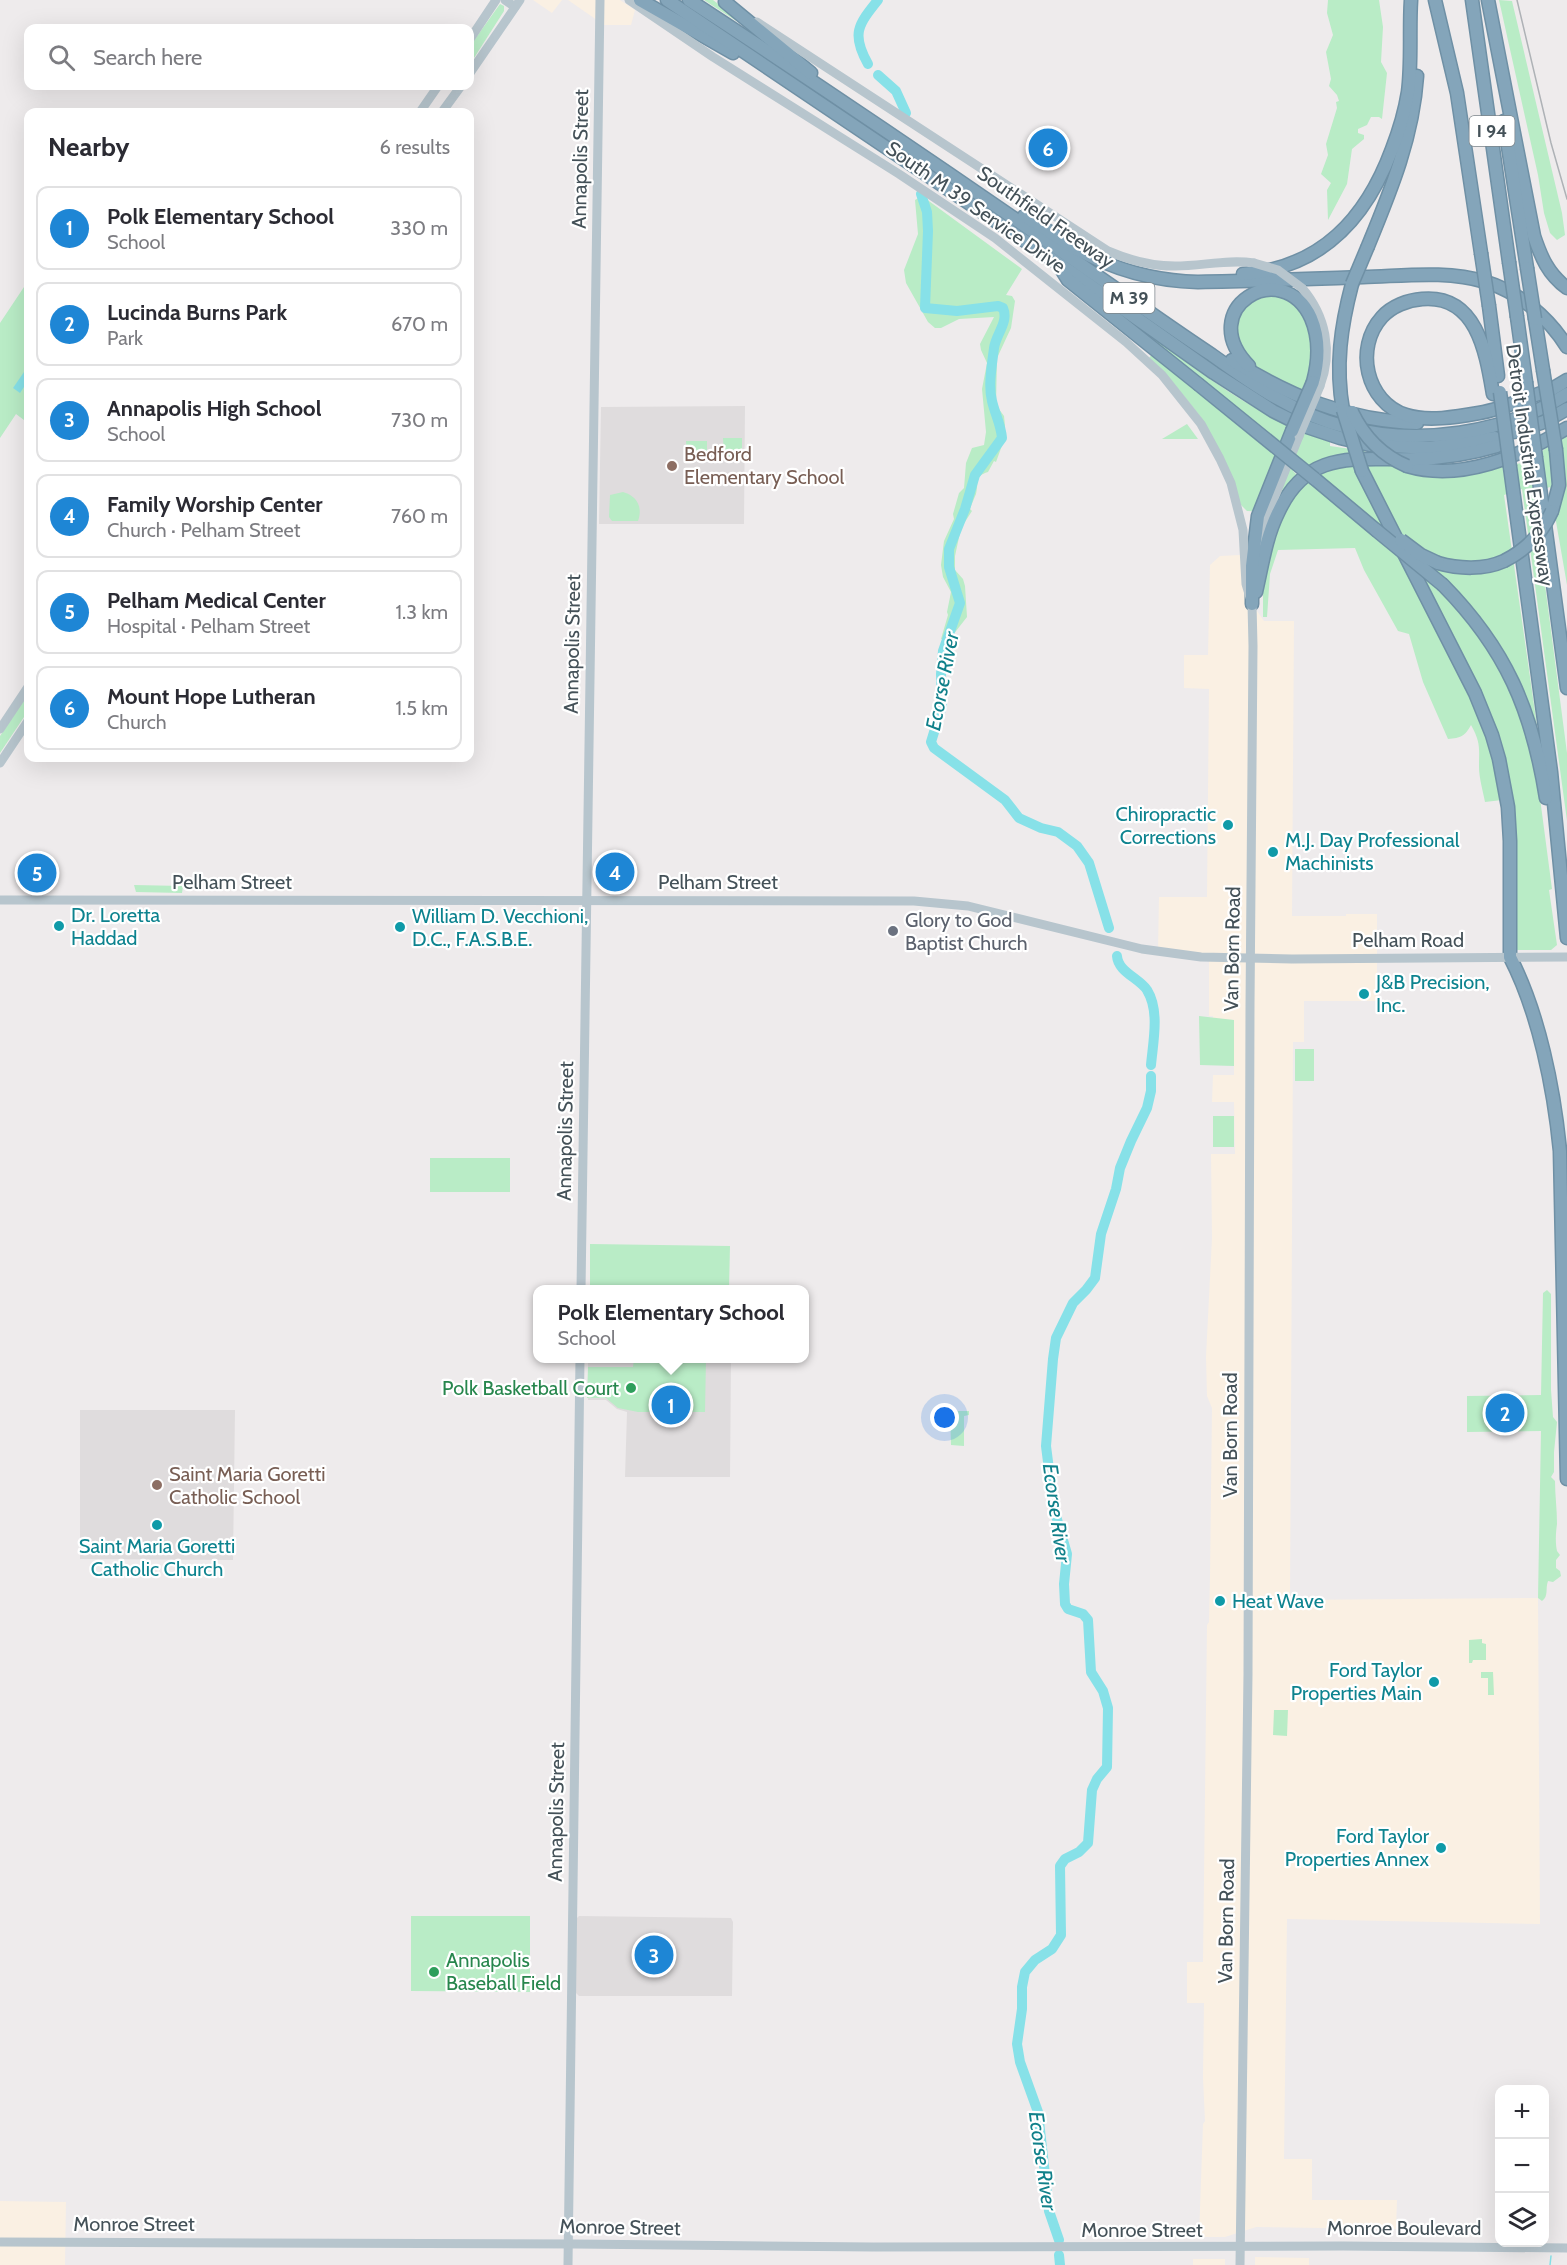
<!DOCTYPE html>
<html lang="en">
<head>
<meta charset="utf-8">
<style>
  body { margin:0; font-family:Cabin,sans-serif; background:#f7f7f7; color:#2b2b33 }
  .controls { position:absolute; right:18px; bottom:18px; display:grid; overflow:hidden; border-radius:12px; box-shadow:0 6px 24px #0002 }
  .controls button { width:54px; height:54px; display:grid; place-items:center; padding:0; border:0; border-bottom:2px solid #e1e1e2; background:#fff; color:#2b2b33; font:30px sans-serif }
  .you { position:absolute; left:945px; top:1418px; width:21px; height:21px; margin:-15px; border:4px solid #fff; border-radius:50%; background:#1a73e8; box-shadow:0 0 0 9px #1a73e833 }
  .badge { display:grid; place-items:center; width:39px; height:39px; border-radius:50%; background:#1e86d5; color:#fff; font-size:20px; font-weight:700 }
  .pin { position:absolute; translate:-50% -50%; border:3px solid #fff; box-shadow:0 2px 6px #0006 }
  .popup { position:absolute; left:533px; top:1285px; width:276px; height:78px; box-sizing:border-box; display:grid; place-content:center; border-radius:12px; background:#fff; filter:drop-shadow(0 2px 4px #0005); font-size:20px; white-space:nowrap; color:#7c7c81 }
  .popup b { font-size:22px; color:#2b2b33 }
  .popup::after { content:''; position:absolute; left:50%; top:100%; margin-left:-12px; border:12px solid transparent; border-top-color:#fff }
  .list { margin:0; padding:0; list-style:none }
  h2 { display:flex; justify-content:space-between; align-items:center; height:78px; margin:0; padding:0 24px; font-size:26px }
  h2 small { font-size:20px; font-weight:400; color:#7c7c81 }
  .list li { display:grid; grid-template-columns:39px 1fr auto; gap:18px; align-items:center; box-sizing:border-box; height:84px; margin:0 12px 12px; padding:0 12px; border:2px solid #e1e1e2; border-radius:12px }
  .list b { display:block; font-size:22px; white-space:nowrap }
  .list p { margin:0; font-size:20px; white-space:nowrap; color:#7c7c81 }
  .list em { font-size:20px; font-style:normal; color:#7c7c81 }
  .icon { flex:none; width:33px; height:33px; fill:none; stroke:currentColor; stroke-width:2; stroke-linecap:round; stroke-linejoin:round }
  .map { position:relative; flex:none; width:1567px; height:2265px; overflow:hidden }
  .search { position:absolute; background:#fff; box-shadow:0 6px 24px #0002; left:24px; top:24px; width:450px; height:66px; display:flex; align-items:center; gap:15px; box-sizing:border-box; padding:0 21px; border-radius:12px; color:#7c7c81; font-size:22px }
  .panel { position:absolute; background:#fff; box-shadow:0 6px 24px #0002; left:24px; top:108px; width:450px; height:654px; border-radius:12px }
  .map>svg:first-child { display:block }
  .commercial { fill:#faf0e3 }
  .education { fill:#dfdcdd }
  .green { fill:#b9ecc6 }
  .water { fill:#87e1e8 }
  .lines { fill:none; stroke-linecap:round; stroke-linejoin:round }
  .stream { stroke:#87e1e8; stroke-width:1.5 }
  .river { stroke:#87e1e8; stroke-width:10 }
  .highway-casing { stroke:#6f90a5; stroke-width:15 }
  .secondary { stroke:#b7c5cd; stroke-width:9 }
  .highway { stroke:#84a5ba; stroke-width:12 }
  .rail { stroke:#aeb2b6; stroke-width:1.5 }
  .highway-bridge-casing { stroke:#6f90a5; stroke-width:15; stroke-linecap:butt }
  .secondary-bridge { stroke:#b7c5cd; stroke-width:9 }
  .highway-bridge { stroke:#84a5ba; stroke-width:12 }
  .education-dot { fill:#8d6e63; stroke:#fff; stroke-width:2 }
  .culture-dot { fill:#0f9aa8; stroke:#fff; stroke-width:2 }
  .worship-dot { fill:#6b7280; stroke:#fff; stroke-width:2 }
  .leisure-dot { fill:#2e9e5b; stroke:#fff; stroke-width:2 }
  .labels { text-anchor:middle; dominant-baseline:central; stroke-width:4.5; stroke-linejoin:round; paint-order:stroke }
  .shield { fill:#fff; stroke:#7c858a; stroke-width:1.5 }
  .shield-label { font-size:18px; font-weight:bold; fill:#445158 }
  .street-label { font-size:20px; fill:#445158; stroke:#fff }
  .education-label { font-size:20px; fill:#785e54; stroke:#fff; text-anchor:start }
  .culture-label { font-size:20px; fill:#0d838f; stroke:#fff; text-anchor:start }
  .worship-label { font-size:20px; fill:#5b616d; stroke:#fff; text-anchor:start }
  .leisure-label { font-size:20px; fill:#27864d; stroke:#fff; text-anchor:end }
  .water-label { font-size:21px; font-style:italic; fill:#10808a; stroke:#fff }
</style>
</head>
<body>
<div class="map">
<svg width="1567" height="2265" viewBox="0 0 1567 2265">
  <rect width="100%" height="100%" fill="#eeebec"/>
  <g class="commercial">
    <polygon points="533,0 562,0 552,13"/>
    <polygon points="568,0 620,0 635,10 631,25 604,25"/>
    <polygon points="1240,555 1252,604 1264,621 1294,621 1292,916 1346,916 1346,914 1377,914 1377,1001 1304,1001 1304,1042 1293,1042 1290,1600 1538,1598 1540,1924 1287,1919 1284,2159 1312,2159 1312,2200 1397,2200 1396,2229 1256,2227 1225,2237 1199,2237 1203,2124 1205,2121 1203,2078 1204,2003 1187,2003 1187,1962 1203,1962 1207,1625 1209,1622 1210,1578 1212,1408 1207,1396 1206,1357 1212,1238 1211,1154 1235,1154 1234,1102 1212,1102 1213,1075 1234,1075 1234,1020 1213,1019 1213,1016 1209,1016 1209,957 1158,951 1159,897 1207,897 1209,689 1184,688 1184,655 1208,655 1210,565 1220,556"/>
    <polygon points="0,2201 66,2202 65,2265 0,2265"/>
    <polygon points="1255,2257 1309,2258 1309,2265 1255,2265"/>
    <rect x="1193" y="2259" width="32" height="6"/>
  </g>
  <g class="education">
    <polygon points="745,406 744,524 599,524 601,407"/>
    <polygon points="588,1359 731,1359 730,1477 625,1477 627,1412 617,1409 606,1400 588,1400"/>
    <polygon points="80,1410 235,1410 233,1560 80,1559"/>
    <polygon points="579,1916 731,1918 733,1922 732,1996 579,1996 575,1992 576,1919"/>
  </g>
  <g class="green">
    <polygon points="704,0 713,0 767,41"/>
    <polygon points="1328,0 1379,0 1383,27 1381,62 1387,73 1382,119 1379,117 1371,117 1367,125 1358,129 1358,133 1364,135 1364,139 1352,149 1347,184 1328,220 1327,190 1331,183 1321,174 1328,155 1326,144 1337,108 1336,102 1339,101 1337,95 1329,86 1331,79 1326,52 1333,35 1327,13"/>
    <polygon points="1499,0 1512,1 1562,213 1565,235 1557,240 1550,233 1544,213 1538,175"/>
    <polygon points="500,4 504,6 504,11 474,58 470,58 470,46"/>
    <path d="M922,196L1022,269L1006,295L1012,296L1015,301L1011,328L997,358L996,405L1004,416L1005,426L1004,440L996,462L994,461L988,472C974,476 979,483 976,494C974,499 972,503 970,509L972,511L961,528L955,556V570L963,579L965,586L967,617L949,640L941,639L948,615L947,612L951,592L943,577L941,565L944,541L954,519L953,514L959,493L964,488L966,463L972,448L984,445L986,432L982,389L987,363L981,350L980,344L994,317L959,319L941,328H935L928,322L906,283L904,270L918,234L915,200Z"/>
    <polygon points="28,281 28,423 16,414 0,438 0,323"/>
    <path d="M1272,293C1280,297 1287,299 1293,304C1305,314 1316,337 1315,352C1313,366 1307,381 1304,394C1276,379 1232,362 1235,323C1236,317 1243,308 1246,302Z"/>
    <path d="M1150,339H1154C1210,379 1264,421 1330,442V446L1365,451V454C1349,454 1320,454 1310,468L1302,460L1293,471L1299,477L1275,512L1247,511L1241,505L1200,416L1170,379L1149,358L1158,347Z"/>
    <polygon points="1187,424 1198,439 1162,439"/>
    <polygon points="1567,432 1567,585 1550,487 1533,493 1567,753 1567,821 1522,489 1504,495 1537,726 1535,726 1517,679 1459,610 1486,643 1521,709 1538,783 1552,889 1549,890 1557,945 1551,950 1518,950 1514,949 1504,762 1364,462 1389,463 1423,475 1460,474 1497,465 1500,467 1528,462"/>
    <polygon points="723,438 742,438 742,456 724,456"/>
    <polygon points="686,441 707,441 707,459 687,460"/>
    <path d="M1352,463L1472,698L1495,761L1502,800L1485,802C1483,791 1479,778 1479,767C1479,748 1481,743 1471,725C1465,736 1461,738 1448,739L1423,682L1409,634L1398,631L1364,570L1355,548L1278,550L1270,574L1267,617H1263V585L1266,564L1286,503L1316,473Z"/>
    <path d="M623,492C637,496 643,507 638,521H612L609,517L610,495Z"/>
    <polygon points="28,694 28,711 0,753 0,736"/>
    <polygon points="134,885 183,886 182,893 136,892"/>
    <polygon points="1199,1016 1234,1020 1234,1066 1200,1065"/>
    <rect x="1295" y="1049" width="19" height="32"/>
    <rect x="1213" y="1116" width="21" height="31"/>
    <rect x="430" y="1158" width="80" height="34"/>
    <polygon points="590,1244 730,1246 729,1289 590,1289"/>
    <path d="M1547,1290L1551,1294V1390L1553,1417L1557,1422L1554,1452V1472L1551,1477L1555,1481C1555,1495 1557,1509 1557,1524C1556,1531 1555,1542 1557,1551L1560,1555L1556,1560V1568L1560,1571L1561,1576L1553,1582L1548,1581C1545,1589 1549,1596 1542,1601L1538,1598L1541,1431L1467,1432V1396L1541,1395L1543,1293Z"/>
    <polygon points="634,1359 706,1359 705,1412 638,1412 618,1408 606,1398 587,1398 588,1367 633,1367"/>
    <polygon points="950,1411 969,1411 969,1415 964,1416 964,1446 951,1445"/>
    <polygon points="1482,1639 1482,1643 1486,1644 1486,1660 1473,1660 1472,1663 1469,1663 1469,1640"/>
    <polygon points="1481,1672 1493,1672 1494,1695 1488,1695 1488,1678 1481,1678"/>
    <polygon points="1274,1710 1288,1710 1287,1736 1273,1735"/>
    <polygon points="411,1916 530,1916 530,1992 411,1991"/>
  </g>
  <polygon class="water" points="24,372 28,375 28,381 20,393 13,388"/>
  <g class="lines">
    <polyline class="stream" points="1550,2265 1551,2256"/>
    <g class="river">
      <path d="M868,64C851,34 858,25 878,0"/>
      <polyline points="878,75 896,91 906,113"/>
      <path d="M921,194L927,212L928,231L925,308L957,311L998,306L1003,308C1009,322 996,334 994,348C992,365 988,385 992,401C995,414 1001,425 1002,438L975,475L965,509L949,549V567L960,603L943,651L941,674L942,706L931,742L934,748L1005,800L1019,818L1041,828L1058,832L1077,846L1089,863L1109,928"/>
      <path d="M1117,956C1118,972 1139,978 1147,990C1160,1011 1153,1042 1151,1065"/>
      <polyline points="1059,2240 1049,2211 1038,2112 1020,2062 1017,2044 1022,2009 1022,1987 1025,1972 1035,1960 1052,1949 1061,1935 1060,1866 1065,1859 1079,1852 1088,1843 1092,1790 1097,1779 1107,1767 1108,1708 1103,1691 1091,1672 1088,1620 1083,1614 1068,1609 1065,1604 1064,1584 1067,1554 1054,1509 1046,1446 1053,1359 1056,1338 1073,1303 1086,1290 1095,1278 1101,1234 1116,1189 1120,1168 1131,1141 1147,1108 1151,1091 1151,1076"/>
      <polyline points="1059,2255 1060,2265"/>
    </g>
    <g class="highway-casing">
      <g id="highway">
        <polyline points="640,0 733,53"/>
        <polyline points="667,0 1071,272 1214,373 1273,411 1301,425 1340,438 1370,445 1430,448 1495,438"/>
        <path d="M689,0C824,88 958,179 1090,271C1131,299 1171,328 1212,355C1254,385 1295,414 1346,427C1418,446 1504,434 1567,394"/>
        <polyline points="1435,0 1457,93 1481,253"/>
        <polyline points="1472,0 1509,262"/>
        <path d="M1488,0L1534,236C1541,257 1548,274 1567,288"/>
        <polyline points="725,2 811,73"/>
        <polyline points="1504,121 1527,268"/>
        <path d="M1024,216C1042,225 1057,238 1075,248C1114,270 1153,281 1198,282C1253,281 1308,279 1363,277C1404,276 1446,270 1486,282C1519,292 1549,318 1567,347"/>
        <path d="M1368,246C1391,190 1413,137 1417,76"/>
        <polyline points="1060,267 1068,280 1198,384"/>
        <path d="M1243,274C1321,268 1366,219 1392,149C1399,131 1405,111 1408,92C1412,61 1409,31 1411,0"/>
        <polyline points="1489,306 1498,376"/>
        <polyline points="1517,317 1526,382"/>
        <polyline points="1535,319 1543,370"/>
        <path d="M1232,360C1289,396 1349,421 1417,423"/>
        <path d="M1249,366C1193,309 1282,255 1311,318C1320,339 1319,360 1313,382"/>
        <polyline points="1547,392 1567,380"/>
        <path d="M1493,394C1486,353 1477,294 1422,299C1408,300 1392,306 1382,317C1354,348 1366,402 1406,415C1427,422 1457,417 1479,413C1504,409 1528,397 1552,389"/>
        <path d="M1343,410C1335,366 1341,326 1352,284"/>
        <polyline points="1514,432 1544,422 1567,409"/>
        <polyline points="1536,458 1567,688"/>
        <path d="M1407,466C1462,482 1520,456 1567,428"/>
        <polyline points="1510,467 1551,772 1567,938"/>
        <path d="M1362,471L1475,693L1492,735L1499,759L1508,807L1510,841V957C1539,1013 1554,1089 1560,1151L1567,1479"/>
        <polyline points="1315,479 1376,530"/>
        <polyline points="1552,511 1559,485 1556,450"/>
        <path d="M1438,563C1459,569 1484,570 1504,561"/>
        <path d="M1443,585C1506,649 1532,710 1546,798"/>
        <path d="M1256,592C1262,566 1266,537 1278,513C1308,447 1357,461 1416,459C1443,458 1470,454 1497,446"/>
        <polyline points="1252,604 1252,566 1258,516 1292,431"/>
      </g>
    </g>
    <g class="secondary">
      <polyline points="505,0 515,7"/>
      <polyline points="629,0 713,57 899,174 995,238 1126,342 1162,375 1201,424 1220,459 1231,483 1243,530 1246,584 1252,604 1253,646 1250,1006 1248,1674 1240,2265"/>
      <path d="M757,22L1108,251C1129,260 1152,266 1175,266C1202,266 1228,259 1254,263"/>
      <polyline points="470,39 496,0"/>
      <polyline points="470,73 520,0"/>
      <polyline points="420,112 438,86"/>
      <polyline points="442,112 461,86"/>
      <path d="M1302,288C1326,316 1333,352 1320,386"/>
      <polyline points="1259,553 1267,516 1299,436"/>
      <polyline points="0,729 28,687"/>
      <polyline points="0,763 28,721"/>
      <polyline points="0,900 914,901 968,906 1142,949 1201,957 1292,959 1567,957"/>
      <polyline points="581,1290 600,0"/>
      <polyline points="0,2242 575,2244 873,2247 1343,2246 1567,2248"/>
      <polyline points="568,2265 580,1358"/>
    </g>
    <use href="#highway" class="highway"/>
    <polyline class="rail" points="1517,0 1551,143 1567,199"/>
    <g class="highway-bridge-casing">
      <g id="highway-bridge">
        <polyline points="1481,253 1489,306"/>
        <polyline points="1509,262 1517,317"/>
        <polyline points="1527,268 1535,319"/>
        <polyline points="1352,284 1368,246"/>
        <polyline points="1543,370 1556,450"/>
        <polyline points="1526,382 1536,458"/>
        <polyline points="1198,384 1315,479"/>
        <polyline points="1500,392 1510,467"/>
        <polyline points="1343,410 1362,471"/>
        <path d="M1352,412C1364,437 1381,455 1407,466"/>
        <polyline points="1292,431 1313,382"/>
        <polyline points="1376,530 1443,585"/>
        <polyline points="1401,540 1421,555 1438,563"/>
        <path d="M1504,561C1526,550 1542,534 1552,511"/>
      </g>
    </g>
    <g class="secondary-bridge">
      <polyline points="1254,263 1278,270 1302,288"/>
      <polyline points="1299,436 1320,386"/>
    </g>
    <use href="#highway-bridge" class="highway-bridge"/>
  </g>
  <g class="education-dot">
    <circle cx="672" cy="466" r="6"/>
    <circle cx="157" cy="1485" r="6"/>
  </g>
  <g class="culture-dot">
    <circle cx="1228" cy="825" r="6"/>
    <circle cx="1273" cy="852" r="6"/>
    <circle cx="59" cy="926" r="6"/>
    <circle cx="400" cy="927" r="6"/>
    <circle cx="1364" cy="994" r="6"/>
    <circle cx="157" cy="1525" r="6"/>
    <circle cx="1220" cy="1601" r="6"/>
    <circle cx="1434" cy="1682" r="6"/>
    <circle cx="1441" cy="1848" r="6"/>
  </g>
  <circle class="worship-dot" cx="893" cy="931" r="6"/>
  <g class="leisure-dot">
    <circle cx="631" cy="1388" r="6"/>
    <circle cx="434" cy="1972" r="6"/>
  </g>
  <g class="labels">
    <g class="shield">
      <rect x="1469.5" y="116" width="45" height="30" rx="4.5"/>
      <rect x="1103.5" y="283" width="51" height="30" rx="4.5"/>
    </g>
    <g class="shield-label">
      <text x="1492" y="131">I 94</text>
      <text x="1129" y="298">M 39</text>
    </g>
    <g class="street-label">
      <text transform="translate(580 159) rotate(-89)">Annapolis Street</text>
      <text transform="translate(976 207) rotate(35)">South M 39 Service Drive</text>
      <text transform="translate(1046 217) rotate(35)">Southfield Freeway</text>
      <text transform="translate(1530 465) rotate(82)">Detroit Industrial Expressway</text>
      <text transform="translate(572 644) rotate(-89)">Annapolis Street</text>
      <text x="232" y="882">Pelham Street</text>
      <text x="718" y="882">Pelham Street</text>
      <text x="1408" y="940">Pelham Road</text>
      <text transform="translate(1232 949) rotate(-89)">Van Born Road</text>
      <text transform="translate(565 1131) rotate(-89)">Annapolis Street</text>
      <text transform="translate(1230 1435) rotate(-90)">Van Born Road</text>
      <text transform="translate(556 1812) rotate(-89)">Annapolis Street</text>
      <text transform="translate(1226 1921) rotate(-89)">Van Born Road</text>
      <text x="134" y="2224">Monroe Street</text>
      <text transform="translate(620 2227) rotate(1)">Monroe Street</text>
      <text x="1404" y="2228">Monroe Boulevard</text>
      <text x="1142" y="2230">Monroe Street</text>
    </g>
    <g class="education-label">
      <text x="684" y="454">Bedford<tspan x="684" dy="23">Elementary School</tspan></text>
      <text x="169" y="1474">Saint Maria Goretti<tspan x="169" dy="23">Catholic School</tspan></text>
    </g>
    <g class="culture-label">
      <text x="1216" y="814" text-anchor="end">Chiropractic<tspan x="1216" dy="23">Corrections</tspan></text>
      <text x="1285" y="840">M.J. Day Professional<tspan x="1285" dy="23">Machinists</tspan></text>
      <text x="71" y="915">Dr. Loretta<tspan x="71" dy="23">Haddad</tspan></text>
      <text x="412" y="916">William D. Vecchioni,<tspan x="412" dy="23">D.C., F.A.S.B.E.</tspan></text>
      <text x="1376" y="982">J&amp;B Precision,<tspan x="1376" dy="23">Inc.</tspan></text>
      <text x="157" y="1546" text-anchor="middle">Saint Maria Goretti<tspan x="157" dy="23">Catholic Church</tspan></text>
      <text x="1232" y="1601">Heat Wave</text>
      <text x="1422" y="1670" text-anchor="end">Ford Taylor<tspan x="1422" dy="23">Properties Main</tspan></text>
      <text x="1429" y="1836" text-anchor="end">Ford Taylor<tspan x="1429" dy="23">Properties Annex</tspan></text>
    </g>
    <g class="worship-label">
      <text x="905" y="920">Glory to God<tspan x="905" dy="23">Baptist Church</tspan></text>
    </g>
    <g class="leisure-label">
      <text x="619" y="1388">Polk Basketball Court</text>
      <text x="446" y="1960" text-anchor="start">Annapolis<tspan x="446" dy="23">Baseball Field</tspan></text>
    </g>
    <g class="water-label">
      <text transform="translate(942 681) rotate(-79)">Ecorse River</text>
      <text transform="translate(1057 1513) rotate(82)">Ecorse River</text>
      <text transform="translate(1043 2161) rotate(82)">Ecorse River</text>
    </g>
  </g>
</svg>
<div class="controls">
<button>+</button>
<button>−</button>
<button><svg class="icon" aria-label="layers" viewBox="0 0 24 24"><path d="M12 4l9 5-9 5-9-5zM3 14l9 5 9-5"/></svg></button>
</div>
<div class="you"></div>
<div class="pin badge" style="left:671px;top:1405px">1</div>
<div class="popup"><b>Polk Elementary School</b>School</div>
<div class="pin badge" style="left:1505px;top:1413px">2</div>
<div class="pin badge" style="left:654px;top:1955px">3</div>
<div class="pin badge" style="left:615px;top:872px">4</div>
<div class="pin badge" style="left:37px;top:873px">5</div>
<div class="pin badge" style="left:1048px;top:148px">6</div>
<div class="search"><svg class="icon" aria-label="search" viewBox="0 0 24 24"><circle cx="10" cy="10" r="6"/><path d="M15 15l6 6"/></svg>Search here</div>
<section class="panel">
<h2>Nearby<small>6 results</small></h2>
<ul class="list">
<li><span class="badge">1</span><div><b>Polk Elementary School</b><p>School</p></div><em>330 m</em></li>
<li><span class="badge">2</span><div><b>Lucinda Burns Park</b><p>Park</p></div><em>670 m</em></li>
<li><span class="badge">3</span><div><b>Annapolis High School</b><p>School</p></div><em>730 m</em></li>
<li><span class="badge">4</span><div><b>Family Worship Center</b><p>Church · Pelham Street</p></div><em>760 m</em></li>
<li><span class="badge">5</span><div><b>Pelham Medical Center</b><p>Hospital · Pelham Street</p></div><em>1.3 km</em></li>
<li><span class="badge">6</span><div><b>Mount Hope Lutheran</b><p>Church</p></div><em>1.5 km</em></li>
</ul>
</section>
</div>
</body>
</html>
